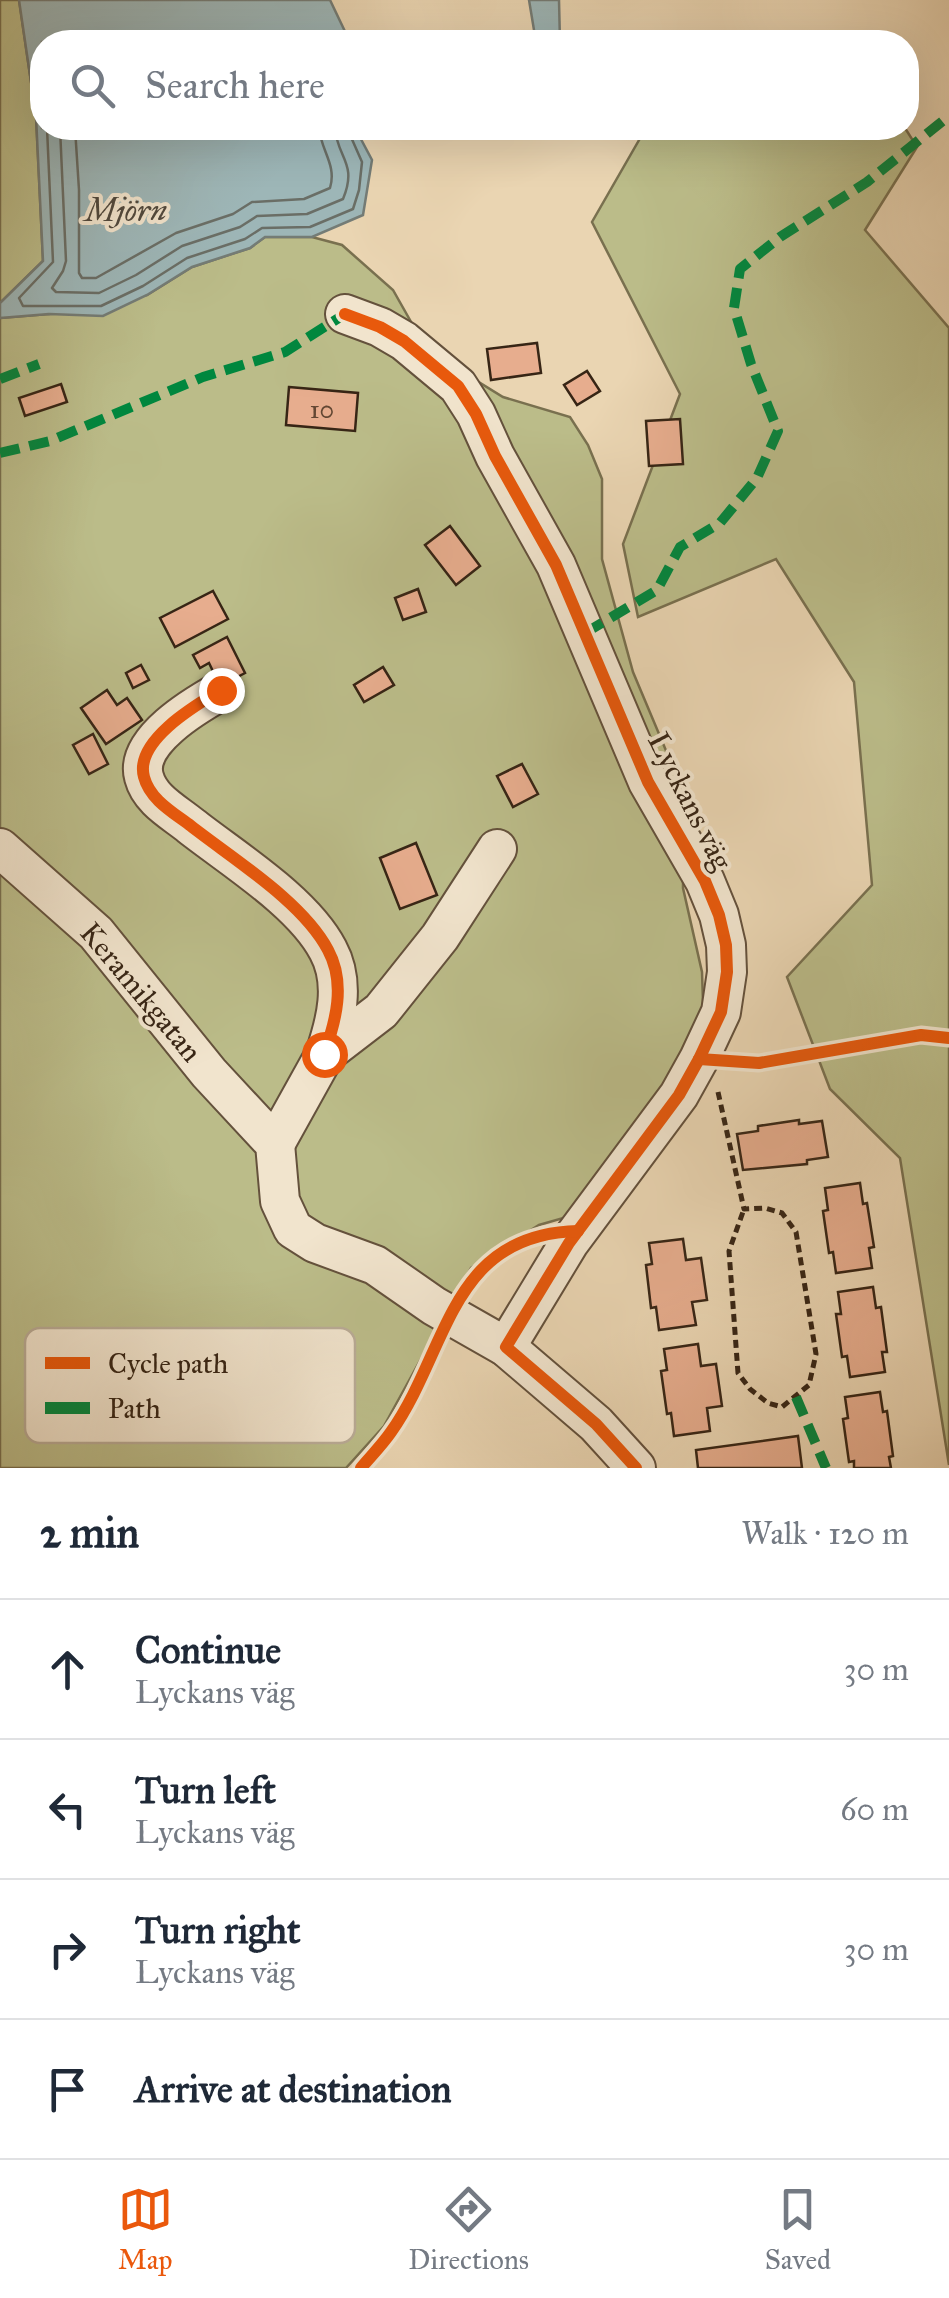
<!DOCTYPE html>
<html lang="en">
<head>
<meta charset="utf-8">
<style>
  body { margin:0; font-family:"IM FELL Great Primer",serif; background:#f2f2f3; color:#1f2937 }
  .stop { position:absolute; width:30px; height:30px; margin:-22px; border:8px solid #ea580c; border-radius:50%; background:#fff }
  .stop.end { background:#ea580c; border-color:#fff; box-shadow:0 2px 10px #0008 }
  .list { margin:0; padding:0; list-style:none }
  h2 { display:flex; justify-content:space-between; align-items:center; height:130px; margin:0; padding:0 40px; font-size:42px }
  h2 small { font-size:32px; font-weight:400; color:#747a83 }
  .list li { display:grid; grid-template-columns:65px 1fr auto; gap:30px; align-items:center; box-sizing:border-box; height:140px; padding:0 40px; border-top:2px solid #e0e1e3 }
  .list b { display:block; font-size:38px; white-space:nowrap }
  .list p { margin:0; font-size:32px; white-space:nowrap; color:#747a83 }
  .list em { font-size:32px; font-style:normal; color:#747a83 }
  .icon { flex:none; width:55px; height:55px; fill:none; stroke:currentColor; stroke-width:2; stroke-linecap:round; stroke-linejoin:round }
  .map { position:relative; flex:none; width:949px; height:1468px; overflow:hidden }
  .search { position:absolute; background:#fff; box-shadow:0 10px 40px #0002; left:30px; right:30px; top:30px; height:110px; display:flex; align-items:center; gap:25px; box-sizing:border-box; padding:0 35px; border-radius:40px; color:#747a83; font-size:38px }
  .sheet { height:690px; background:#fff }
  nav { display:flex; justify-content:space-around; align-items:center; box-sizing:border-box; height:140px; border-top:2px solid #e0e1e3; background:#fff; font-size:28px; color:#747a83 }
  nav a { display:grid; justify-items:center; gap:5px }
  nav .on { color:#ea580c }
  .map>svg:first-child { display:block }
  .green { fill:#bbbc89; stroke:#79704f; stroke-width:2.5 }
  .water { fill:#9db6b7; stroke:#747c76; stroke-width:2.5 }
  .lines { fill:none; stroke-linecap:round; stroke-linejoin:round }
  .shore { stroke:#6a6e66; stroke-width:2.5 }
  .building { fill:#e7ad8e; stroke:#372515; stroke-width:2.5 }
  .minor-casing { stroke:#64513c; stroke-width:42 }
  .path { stroke:#372515; stroke-width:5; stroke-dasharray:8 5; stroke-linecap:butt }
  .minor { stroke:#f1e4cd; stroke-width:38 }
  .quiet { stroke:#00873e; stroke-width:10; stroke-dasharray:20 10; stroke-linecap:butt }
  .cycleway-casing { stroke:#f1e4cd; stroke-width:19 }
  .cycleway { stroke:#e8590c; stroke-width:12 }
  .route { stroke:#ea580c; stroke-width:12 }
  .labels { text-anchor:middle; dominant-baseline:central; stroke-width:8; stroke-linejoin:round; paint-order:stroke }
  .number-label { font-size:25px; fill:#634733 }
  .street-label { font-size:30px; fill:#372515; stroke:#f1e4cd }
  .water-label { font-size:32px; font-style:italic; fill:#50493e; stroke:#f1e4cd }
  .key { fill:#f1e4cd; stroke:#b9ab96; stroke-width:2.5 }
  .key-label { font-size:28px; fill:#372515 }
</style>
</head>
<body>
<div class="map">
<svg width="949" height="1468" viewBox="0 0 949 1468">
  <rect width="100%" height="100%" fill="#ead5b2"/>
  <filter id="stains"><feTurbulence type="fractalNoise" baseFrequency=".002" numOctaves="4"/><feColorMatrix values="0 0 0 0 .2 0 0 0 0 .09 0 0 0 0 .02 0 0 0 .5 -.17"/></filter>
  <radialGradient id="worn" r=".72"><stop offset=".6" stop-color="#630" stop-opacity="0"/><stop offset="1" stop-color="#630" stop-opacity=".3"/></radialGradient>
  <g class="green">
    <polygon points="0,0 19,0 36,116 43,261 0,303"/>
    <polygon points="646,128 905,128 917,147 865,230 949,328 949,1465 900,1158 830,1089 787,977 872,885 854,682 776,559 638,617 623,544 680,394 592,222"/>
    <polygon points="265,237 312,237 342,245 393,290 427,350 503,397 570,417 588,445 602,479 602,559 633,672 683,791 683,888 702,972 704,1032 567,1217 539,1225 471,1268 384,1426 346,1468 0,1468 0,318 49,314 147,295 192,267 250,248"/>
  </g>
  <g class="water">
    <polygon points="19,0 330,0 350,42 42,42 42,128 355,128 372,160 363,215 312,237 265,237 250,248 192,267 147,295 103,316 49,314 0,318 0,303 43,261 36,116"/>
    <polygon points="529,0 559,0 560,42 536,42"/>
  </g>
  <g class="lines">
    <g class="shore">
      <polyline points="47,128 53,262 19,298 23,306 101,306 143,286 187,258 245,239 262,228 310,227 353,209 359,190 362,162 347,128"/>
      <path d="M60,128L66,261L63,271L52,288L56,292L99,293L136,275L182,246L240,227L257,216L307,214L343,199C358,163 337,158 335,128"/>
      <path d="M75,128L79,190V273L82,278H96L176,233L233,214L252,202L304,199L330,188C337,165 321,151 319,128"/>
    </g>
  </g>
  <g class="building">
    <polygon points="537,343 541,373 491,380 487,349"/>
    <polygon points="587,371 600,391 577,405 564,385"/>
    <polygon points="61,384 67,402 25,416 19,398"/>
    <polygon points="289,387 358,393 355,431 286,425"/>
    <polygon points="680,419 683,464 649,466 646,421"/>
    <polygon points="450,526 480,566 456,585 425,545"/>
    <polygon points="418,589 426,612 403,620 395,598"/>
    <polygon points="213,591 228,619 175,647 160,618"/>
    <polygon points="227,637 245,673 220,686 209,663 200,668 193,655"/>
    <polygon points="141,665 149,680 133,688 126,673"/>
    <polygon points="383,667 394,685 364,702 354,685"/>
    <polygon points="107,690 117,705 127,698 142,720 106,744 81,708"/>
    <polygon points="93,734 108,764 89,774 73,745"/>
    <polygon points="522,764 538,794 513,807 497,776"/>
    <polygon points="416,843 437,895 400,909 380,858"/>
    <polygon points="799,1120 799,1124 822,1121 828,1157 807,1160 807,1164 743,1170 737,1134 758,1131 758,1126"/>
    <polygon points="860,1183 863,1204 867,1203 874,1247 869,1248 872,1268 836,1273 833,1252 829,1253 823,1211 828,1210 825,1188"/>
    <polygon points="683,1239 686,1260 701,1258 707,1300 692,1302 696,1325 659,1330 656,1307 651,1308 646,1265 652,1264 649,1243"/>
    <polygon points="873,1287 876,1308 881,1307 887,1352 882,1352 885,1372 850,1377 847,1356 842,1357 836,1314 841,1314 838,1292"/>
    <polygon points="698,1344 701,1366 716,1364 722,1406 707,1408 710,1431 674,1436 671,1413 667,1414 661,1371 667,1370 664,1349"/>
    <polygon points="880,1392 883,1412 887,1411 893,1456 889,1457 891,1468 854,1468 854,1461 849,1462 843,1419 848,1418 845,1397"/>
    <polygon points="798,1436 802,1468 698,1468 696,1450"/>
  </g>
  <g class="lines">
    <g class="minor-casing">
      <g id="minor">
        <polyline points="345,314 380,327 404,341 458,386 476,414 495,456 556,565 648,782 705,881 719,915 726,945 727,972 721,1012 699,1059 679,1095 569,1243 506,1347"/>
        <path d="M221,691C196,705 134,741 144,777C150,800 174,812 191,826C233,859 303,902 328,950C346,983 336,1021 325,1054"/>
        <polyline points="0,848 96,933 209,1073 275,1144 280,1201 293,1229 315,1243 375,1265 434,1306 506,1347 596,1424 636,1468"/>
        <polyline points="275,1144 325,1054 381,1011 440,937 497,849"/>
      </g>
    </g>
    <polyline class="path" points="718,1092 744,1209 765,1208 782,1213 796,1232 816,1354 809,1385 782,1407 768,1403 750,1389 738,1373 729,1251 744,1209"/>
    <use href="#minor" class="minor"/>
    <g class="quiet">
      <polyline points="0,379 39,364"/>
      <polyline points="0,453 50,441 203,377 285,352 345,314"/>
      <polyline points="585,633 657,590 680,547 720,523 757,478 778,431 751,364 734,308 740,269 780,237 867,182 949,116"/>
      <polyline points="796,1397 826,1468"/>
    </g>
    <g class="cycleway-casing">
      <g id="cycleway">
        <polyline points="345,314 380,327 404,341 458,386 476,414 495,456 556,565 648,782 705,881 719,915 726,945 727,972 721,1012 699,1059 679,1095 569,1243 506,1347 596,1424 636,1468"/>
        <polyline points="699,1059 759,1063 921,1035 949,1038"/>
        <path d="M361,1468C371,1456 382,1445 391,1432C449,1350 449,1234 578,1231"/>
      </g>
    </g>
    <use href="#cycleway" class="cycleway"/>
  </g>
  <g class="lines">
    <path class="route" d="M221,690C196,705 134,741 144,777C150,800 174,813 191,826C233,859 303,902 328,950C346,983 336,1021 324,1054"/>
  </g>
  <g class="labels">
    <g class="number-label">
      <text x="322" y="409">10</text>
    </g>
    <g class="street-label">
      <text transform="translate(690 801) rotate(63)">Lyckans väg</text>
      <text transform="translate(141 992) rotate(50)">Keramikgatan</text>
    </g>
    <g class="water-label">
      <text x="126" y="210">Mjörn</text>
    </g>
  </g>
  <rect x="25" y="1328" width="330" height="115" rx="15" class="key"/>
  <rect x="45" y="1357" width="45" height="12" fill="#e8590c"/>
  <rect x="45" y="1402" width="45" height="12" fill="#00873e"/>
  <g class="key-label">
    <text x="108" y="1373">Cycle path</text>
    <text x="108" y="1418">Path</text>
  </g>
  <rect width="100%" height="100%" filter="url(#stains)"/>
  <rect width="100%" height="100%" fill="url(#worn)"/>
</svg>
<div class="stop" style="left:324px;top:1054px"></div>
<div class="stop end" style="left:221px;top:690px"></div>
<div class="search"><svg class="icon" aria-label="search" viewBox="0 0 24 24"><circle cx="10" cy="10" r="6"/><path d="M15 15l6 6"/></svg>Search here</div>
</div>
<section class="sheet">
<h2>2 min<small>Walk · 120 m</small></h2>
<ul class="list">
<li><svg class="icon" aria-label="ahead" viewBox="0 0 24 24"><path d="M12 20V5M6 11l6-6 6 6"/></svg><div><b>Continue</b><p>Lyckans väg</p></div><em>30 m</em></li>
<li><svg class="icon" aria-label="left" viewBox="0 0 24 24"><path d="M17 20v-9H6M10 6l-5 5 5 5"/></svg><div><b>Turn left</b><p>Lyckans väg</p></div><em>60 m</em></li>
<li><svg class="icon" aria-label="right" viewBox="0 0 24 24"><path d="M7 20v-9h11M14 6l5 5-5 5"/></svg><div><b>Turn right</b><p>Lyckans väg</p></div><em>30 m</em></li>
<li><svg class="icon" aria-label="arrive" viewBox="0 0 24 24"><path d="M6 21V4h12l-3 4 3 4H6"/></svg><div><b>Arrive at destination</b></div></li>
</ul>
</section>
<nav>
<a class="on"><svg class="icon" aria-label="map" viewBox="0 0 24 24"><path d="M3 6l6-2 6 2 6-2v14l-6 2-6-2-6 2zM9 4v14M15 6v14"/></svg>Map</a>
<a><svg class="icon" aria-label="directions" viewBox="0 0 24 24"><path d="M12 3l9 9-9 9-9-9zM9 14v-3h6M13 9l2 2-2 2"/></svg>Directions</a>
<a><svg class="icon" aria-label="saved" viewBox="0 0 24 24"><path d="M7 4h10v16l-5-4-5 4z"/></svg>Saved</a>
</nav>
</body>
</html>
